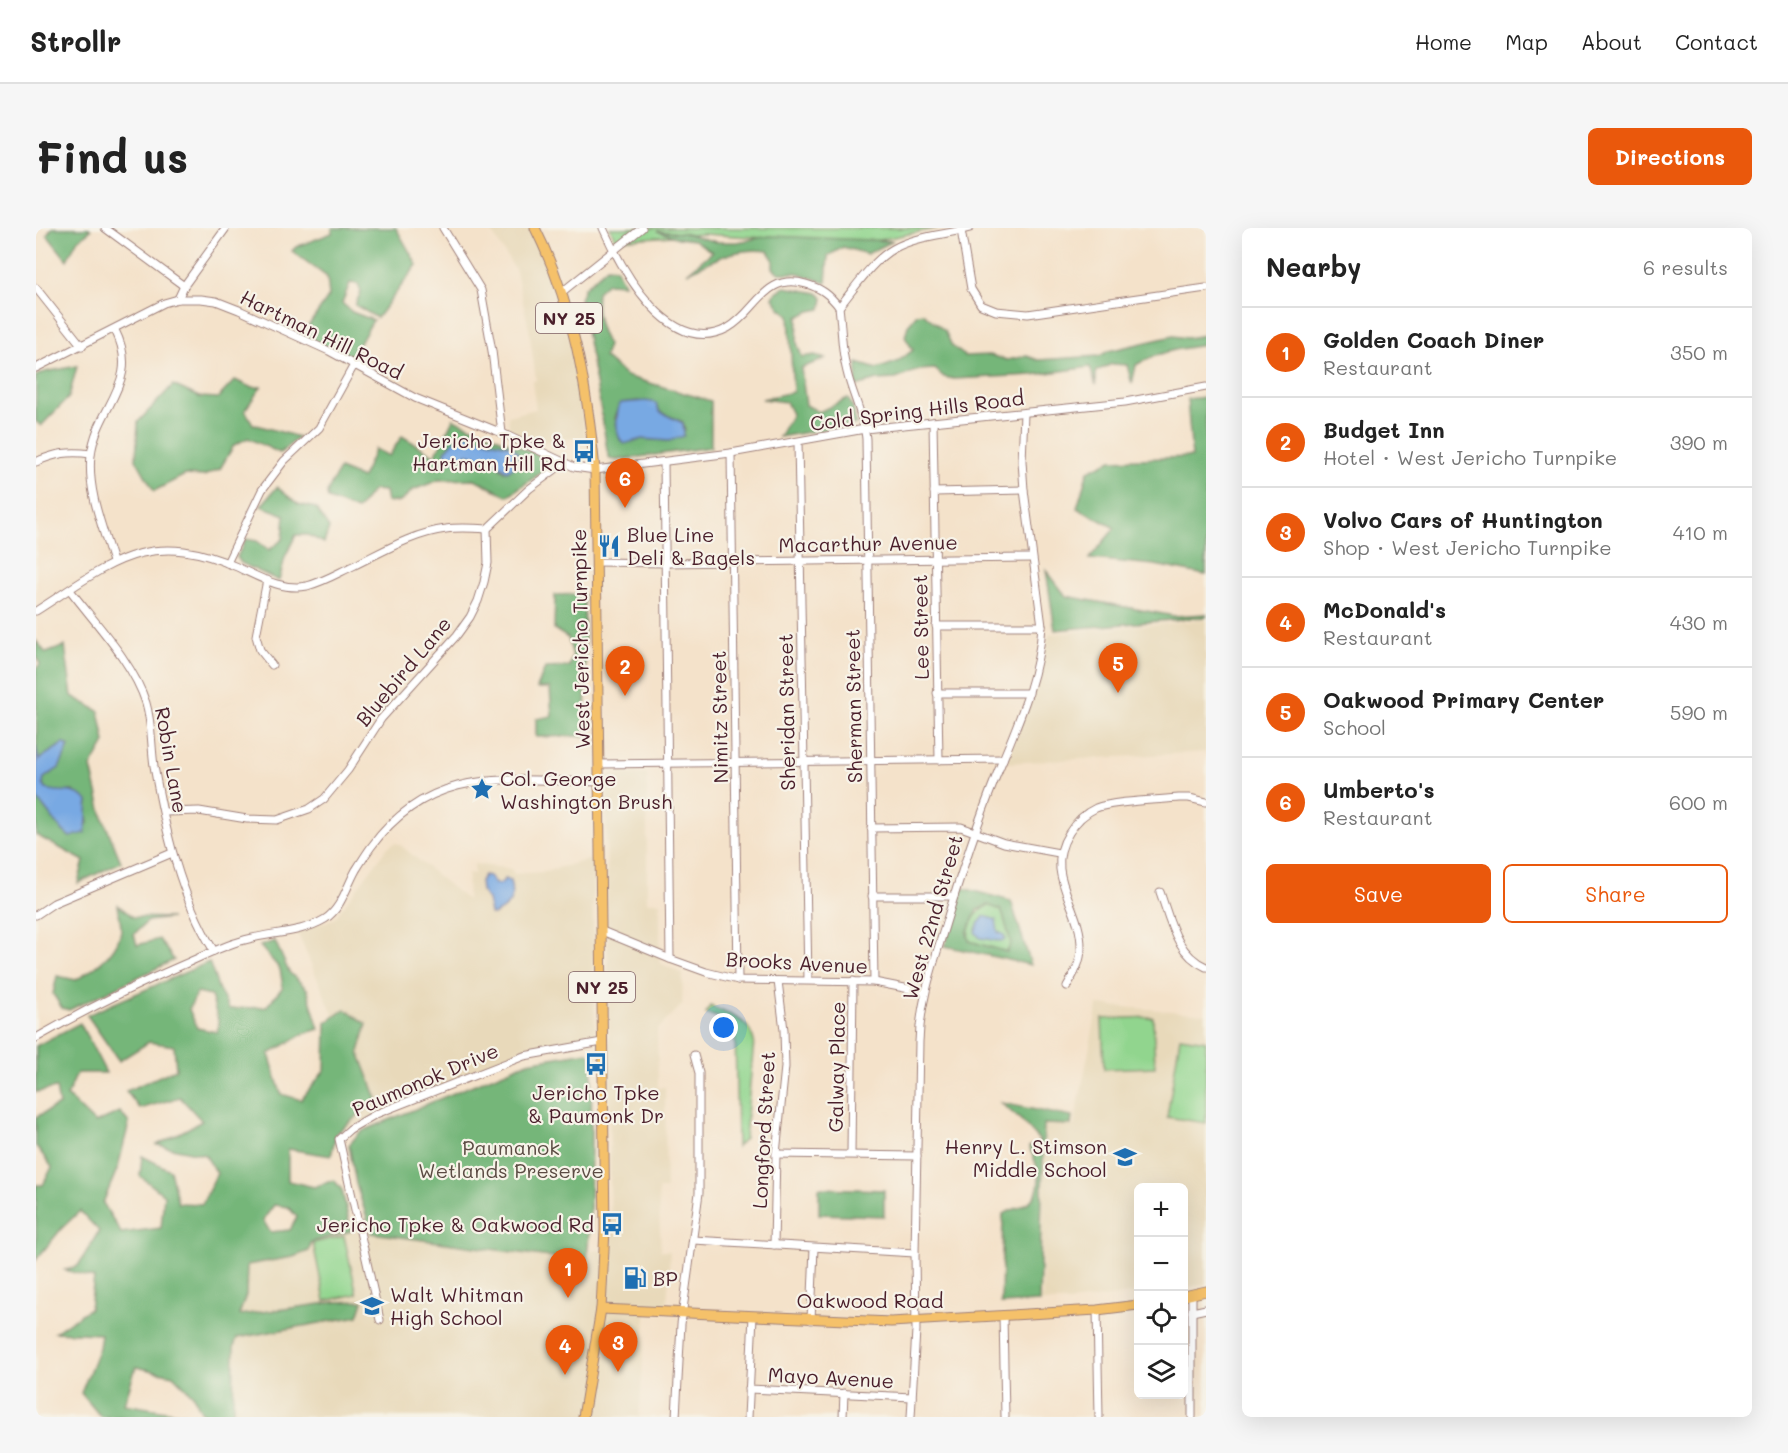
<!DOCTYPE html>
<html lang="en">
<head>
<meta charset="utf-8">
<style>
  body { margin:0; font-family:Mali,sans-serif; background:#f6f6f6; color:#222 }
  .controls { position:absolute; right:18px; bottom:18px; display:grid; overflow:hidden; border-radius:9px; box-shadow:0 6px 24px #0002 }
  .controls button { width:54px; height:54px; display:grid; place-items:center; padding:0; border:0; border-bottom:2px solid #e0e0e0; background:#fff; color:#222; font:30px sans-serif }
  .you { position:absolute; left:688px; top:800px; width:21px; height:21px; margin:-15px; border:4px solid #fff; border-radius:50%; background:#1a73e8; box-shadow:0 0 0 9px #1a73e833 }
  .badge { display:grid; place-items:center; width:39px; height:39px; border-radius:50%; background:#ea580c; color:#fff; font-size:20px; font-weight:700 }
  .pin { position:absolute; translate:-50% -50px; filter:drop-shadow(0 2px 3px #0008) }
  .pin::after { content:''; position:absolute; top:32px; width:21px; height:18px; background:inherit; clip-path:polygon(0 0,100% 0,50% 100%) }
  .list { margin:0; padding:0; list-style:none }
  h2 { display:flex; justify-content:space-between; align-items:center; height:78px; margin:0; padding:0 24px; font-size:26px }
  h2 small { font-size:20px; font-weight:400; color:#767676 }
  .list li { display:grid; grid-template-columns:39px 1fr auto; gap:18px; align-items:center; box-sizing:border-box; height:90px; padding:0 24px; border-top:2px solid #e0e0e0 }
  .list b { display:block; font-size:22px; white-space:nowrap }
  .list p { margin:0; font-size:20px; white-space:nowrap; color:#767676 }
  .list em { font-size:20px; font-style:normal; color:#767676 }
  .actions { display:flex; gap:12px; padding:18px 24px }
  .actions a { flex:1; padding:14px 0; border:2px solid #ea580c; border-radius:9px; text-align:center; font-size:21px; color:#ea580c }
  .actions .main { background:#ea580c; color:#fff }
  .icon { flex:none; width:33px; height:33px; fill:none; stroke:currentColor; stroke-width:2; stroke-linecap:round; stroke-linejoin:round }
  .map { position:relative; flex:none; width:1170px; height:1189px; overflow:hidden; border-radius:9px }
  header { display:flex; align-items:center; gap:36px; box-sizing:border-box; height:84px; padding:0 30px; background:#fff; border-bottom:2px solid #e0e0e0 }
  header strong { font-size:28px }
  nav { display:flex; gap:33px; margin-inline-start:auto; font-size:21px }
  .intro { display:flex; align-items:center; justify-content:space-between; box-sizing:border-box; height:144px; padding:0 36px }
  h1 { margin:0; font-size:42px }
  .button { padding:15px 27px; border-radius:9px; background:#ea580c; color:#fff; font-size:21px; font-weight:700 }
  main { display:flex; gap:36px; padding:0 36px }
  aside { flex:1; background:#fff; border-radius:9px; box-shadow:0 6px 24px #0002 }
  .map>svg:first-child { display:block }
  .built { fill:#e8d9ba }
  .green { fill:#91d58e; stroke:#6e7a5c; stroke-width:1.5 }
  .forest { fill:#74b679; stroke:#5f6a52; stroke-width:1.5; fill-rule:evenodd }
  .water { fill:#78a9e3; stroke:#616487; stroke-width:1.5 }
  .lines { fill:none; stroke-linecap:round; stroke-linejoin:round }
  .minor-casing { stroke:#9f807a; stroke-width:9 }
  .major-casing { stroke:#9f807a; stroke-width:11 }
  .minor { stroke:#fff; stroke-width:7 }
  .major { stroke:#f5c16b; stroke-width:9 }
  .labels { text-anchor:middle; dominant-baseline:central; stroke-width:4.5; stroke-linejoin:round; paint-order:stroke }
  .shield { fill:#f7f3e8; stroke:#7e5f64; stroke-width:1.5 }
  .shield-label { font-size:18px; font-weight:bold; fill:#4a1f2b }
  .street-label { font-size:20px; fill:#4a1f2b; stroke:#f7f3e8 }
  .poi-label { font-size:20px; fill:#4a1f2b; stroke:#f7f3e8; text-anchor:start }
  .park-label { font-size:20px; fill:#5c4c44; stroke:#f7f3e8 }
</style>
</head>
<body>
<header>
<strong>Strollr</strong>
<nav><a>Home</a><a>Map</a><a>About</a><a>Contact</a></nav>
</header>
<div class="intro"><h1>Find us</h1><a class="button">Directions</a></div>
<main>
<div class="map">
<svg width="1170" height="1189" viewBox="0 0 1170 1189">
  <rect width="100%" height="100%" fill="#f7f3e8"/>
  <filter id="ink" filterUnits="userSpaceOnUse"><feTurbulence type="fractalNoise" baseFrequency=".0167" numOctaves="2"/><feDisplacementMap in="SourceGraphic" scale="12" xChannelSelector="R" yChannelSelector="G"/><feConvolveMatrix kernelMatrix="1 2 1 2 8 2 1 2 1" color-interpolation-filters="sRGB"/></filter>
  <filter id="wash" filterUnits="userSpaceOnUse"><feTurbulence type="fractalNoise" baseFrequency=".008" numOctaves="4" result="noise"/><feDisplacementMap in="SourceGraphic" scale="24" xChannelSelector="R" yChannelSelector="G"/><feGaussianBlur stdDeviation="1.35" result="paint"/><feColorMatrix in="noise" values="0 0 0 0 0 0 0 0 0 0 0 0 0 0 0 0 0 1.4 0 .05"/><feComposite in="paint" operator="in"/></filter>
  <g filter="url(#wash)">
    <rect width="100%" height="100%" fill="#f4e2ca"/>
    <g class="built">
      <polygon points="453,0 493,0 502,15 527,84 540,143 549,209 499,215 474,205 472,188 500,181 496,154 500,152 493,101 480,43"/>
      <polygon points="1170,392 1170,524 971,535 1014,406"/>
      <polygon points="611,546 611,674 624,674 624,735 647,746 646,777 621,802 622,860 629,859 630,961 622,961 625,1023 634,1023 631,1078 611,1077 603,1189 183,1189 148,1031 332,990 516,1029 516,1036 518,1021 575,1023 570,547"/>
      <polygon points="359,615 363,616 431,672 432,645 438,646 438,636 475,641 478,646 506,644 556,631 559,812 487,822 402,862 313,899 254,900 248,879 310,851 317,832 261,704 298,691 352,619"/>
      <polygon points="1062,777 1170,786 1170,1056 1148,1060 1148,960 1102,960 1102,1065 1033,1074 1006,1074 1009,896 1038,898"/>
    </g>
    <g class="green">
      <polygon points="574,0 903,0 823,16 667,6 580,12"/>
      <path d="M953,677L965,682C970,693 971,704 976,715L971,724L933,713C930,698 940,683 953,677Z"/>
      <path d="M674,778C694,788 712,789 718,813L709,910L701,919L699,797L691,791L670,786Z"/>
      <polygon points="1117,789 1119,839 1068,841 1066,791"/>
      <polygon points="1144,809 1170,813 1170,895 1131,889"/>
      <polygon points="308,1008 321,1066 289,1073 277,1015"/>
    </g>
    <g class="forest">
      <polygon points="16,0 53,0 55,2 41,13 31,32 11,7"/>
      <polygon points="296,0 360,0 381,37 341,90 319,77 325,64 322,56 314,55 306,75 316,84 337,92 315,131 266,107 293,68 291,49 256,23 260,19 296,5"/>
      <path d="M621,3L647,5L681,14H701L734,8L857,13L831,26L807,19L792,28L790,55L762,45H743L737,40V31L732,23C699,19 679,31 651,45L676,24L658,12L642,10Z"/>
      <path d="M571,39L580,40L588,56L571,55L561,64C559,85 562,99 572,117L568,129L590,148L675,173V219L581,232L574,231L571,222L564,176L544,71L548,60ZM602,173L622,179L624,184L647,194L649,202L633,213L606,211L595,214L584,212L579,190L584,175Z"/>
      <polygon points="749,59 782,65 787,70 785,81 774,83 762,89 761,115 766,129 779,127 789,131 765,140 770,177 783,184 812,170 817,180 820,196 743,209 756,186 750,174 726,171 757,164 753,87 744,80 737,70 740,64"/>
      <path d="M887,85L909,103L916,118L929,128L954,127L971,132L991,128L1002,132L1064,128L1072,123L1137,108L1151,110L1170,107V117C1145,120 1122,124 1100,137L1096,156L1091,137L1076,136L1060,143V157L1054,139L997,147L918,151L908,149L899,141L882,142L860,151L841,152L820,158L821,135L841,141L861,134L877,122L869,109L872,97L881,86Z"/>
      <polygon points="41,138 33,169 5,198 0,193 0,148 9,144"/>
      <polygon points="199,152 214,159 225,159 209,182 217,196 263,209 244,225 212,210 198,217 184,241 168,248 149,247 118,263 100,231 102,194 137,157 163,169 182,170"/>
      <polygon points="1170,169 1170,347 1119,337 1053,331 1079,300 1041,280 1052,243 1075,232 1156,229 1151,171"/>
      <path d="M417,191L512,231V240L471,268L439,251L403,252L377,262L364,274H351L349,263L337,262L321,282L292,271L291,265L303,241L326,250L339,221L353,228L366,208L399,228ZM430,207L476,218L468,243L458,233L431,226L419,233L411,232L409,223L422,209Z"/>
      <polygon points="241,259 262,276 280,280 293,300 288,315 272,307 260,307 249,329 243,353 205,335 201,329 210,311 221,313 233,322 247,311 249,287 225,278"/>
      <polygon points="1010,342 1030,368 1138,388 1170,386 1170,389 1019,402"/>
      <polygon points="548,366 550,508 500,509 500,491 516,488 514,460 501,460 509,440 533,439 537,428 532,410 518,401 519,367"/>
      <path d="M0,413L10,425L29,418L36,468L63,483L69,514L55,539L67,590L85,634L42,655L48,633L0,607V569L24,600L34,609L52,595L50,585L52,574L37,563L21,564L10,561L7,556L8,550L23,540L33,518L27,515C19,523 10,525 3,532L1,528L0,441L4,436L0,426Z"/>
      <path d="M927,660L975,673L995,737L909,718ZM952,677L965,682C970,693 971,704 975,715L971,724L933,713L931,705L941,682Z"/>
      <path d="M82,677L97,689L135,690L112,693L98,706L101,717L123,711L138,732L33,782L26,780L17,766L21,748L40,752C57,742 83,724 85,702C85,694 83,685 82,677Z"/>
      <path d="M239,713L253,744L271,761L283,801L267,806L233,826L245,866L265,872L289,842L290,795L309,781L331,796L323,824L341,871L300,906L295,928L252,921V953L278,959L298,952L306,962L315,1003L275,1014L273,1023L257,1029L211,1037L210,1067L203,1087L300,1074L327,1073L322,1088L201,1110L198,1118L197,1189H173L166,1185L157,1167L137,1147L100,1139L88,1176L148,1186L145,1189H65L45,1165L63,1120L65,1106L19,1104L54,1080L58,1050L29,1042L42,1038L63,1003L44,983L26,1000L0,1032V957H7L16,939L0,918V889L23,877L20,860L0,864V818L44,795L70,845H41L31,868L59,895L84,884L93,895L82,939L67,975L85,1005L125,1000L128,967L104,948L106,928L134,942L142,975L166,976L181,945L169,927L121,917L166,893L144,869L104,881L90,863L140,841L138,818L113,814L83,833L51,787L173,734L183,762L193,781L230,779L247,759L244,741L224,718ZM161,765L175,768L183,795L181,804L161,800L153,781ZM238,977L252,979L261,989L254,1002L234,1004L227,992Z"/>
      <polygon points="551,824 556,828 554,992 551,1031 543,1033 336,1005 320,956 313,917 324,904 492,834"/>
      <path d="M965,875L1036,889L1035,897L1008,896L1003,1074L965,1076L967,986C975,982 986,979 993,974C1011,960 1001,935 993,919L1004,913L986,893Z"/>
      <polygon points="783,960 848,962 848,988 783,986"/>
    </g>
    <g class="water">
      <path d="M610,173L620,175L624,184L647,195L648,208L633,213L606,211L588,216C578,208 580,186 584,175Z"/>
      <polygon points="430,207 476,218 482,225 479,238 471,243 458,233 431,226 419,233 411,232 409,223 422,209"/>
      <path d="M27,515L33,518L23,540L8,550L7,556L10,561C27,566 38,559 52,573C50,584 52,594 49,605L34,609L24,600L0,569V518L3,532C10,525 19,523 27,515Z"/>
      <path d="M448,647L453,648L459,656H464L469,651L474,653C479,673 474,678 457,687L454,686L452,672L445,663L444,653Z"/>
      <path d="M949,688L960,692L962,704L968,707L969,712C960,715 953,710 944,710L939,704L943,695Z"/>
    </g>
  </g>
  <g filter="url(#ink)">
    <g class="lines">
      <g class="minor-casing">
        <g id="minor">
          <polyline points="69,0 148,58"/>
          <polyline points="407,0 445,62 456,123 466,205"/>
          <path d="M567,0C586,42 634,131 692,100C721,84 728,44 770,56C785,60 794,67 803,79C806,101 805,122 811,144C816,166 828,188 830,211L838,754"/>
          <polyline points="925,2 935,61 945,77 960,83 992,86 1170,60"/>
          <polyline points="0,60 46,118"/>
          <polyline points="526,64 606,0"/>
          <polyline points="142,71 148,58 190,0"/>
          <path d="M803,79C818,61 837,32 857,21C880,8 909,7 934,0"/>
          <polyline points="0,140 128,75 142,71 165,71 180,73 203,82 293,123 379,170 466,205 538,239 559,242 695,225 829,201 1089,174 1170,159"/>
          <polyline points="897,194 903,532"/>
          <polyline points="762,214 772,752"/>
          <polyline points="695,225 702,752"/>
          <path d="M0,234C19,225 34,223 55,226"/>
          <polyline points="628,234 634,731"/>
          <polyline points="898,264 988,262"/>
          <path d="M77,334C67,300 51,263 55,227C61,177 106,155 79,102"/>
          <polyline points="561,334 630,335 996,330"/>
          <polyline points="191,335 226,262 248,233 283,200 318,137"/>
          <polyline points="231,352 220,408 224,422 236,437"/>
          <path d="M34,362C59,395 97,434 110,475C116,495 115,517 118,538C129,601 144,668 178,723"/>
          <path d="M0,383C74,336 111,299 201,339C223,349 246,363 271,358C287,354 302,345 317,338C346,324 377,305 410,301C423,299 437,300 451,301"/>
          <polyline points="900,398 1006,398"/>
          <polyline points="901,465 993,465"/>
          <polyline points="564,536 967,531"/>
          <polyline points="129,584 163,583 211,591 241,592 273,581 288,571 312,542 345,491 421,407 434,389 442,373 448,354 452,335 451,301 493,261 528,235"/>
          <polyline points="835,600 925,599 968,615 1023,625"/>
          <path d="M1124,664C1134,692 1140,726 1170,739"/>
          <polyline points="836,668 918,668"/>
          <polyline points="0,687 18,675 136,625"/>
          <polyline points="566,703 634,731 670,744 702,752 838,754 889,764"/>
          <path d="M1031,758C1038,746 1045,734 1045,720C1046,678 1006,647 1033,605C1039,595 1049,585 1060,580C1077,573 1122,572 1143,570H1153L1170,574"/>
          <path d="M0,810C49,782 99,757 151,735C169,727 187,718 205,713C233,704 264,706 289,691C305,681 311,658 320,642C325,634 330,626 335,619C397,535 473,553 563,554"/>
          <polyline points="740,926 881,928"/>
          <polyline points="815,926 817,753"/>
          <polyline points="657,1012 879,1025"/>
          <polyline points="738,1017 740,926 749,839 748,802 742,753"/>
          <polyline points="1156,1067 1156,1189"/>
          <polyline points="1061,1082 1063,1189"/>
          <polyline points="1156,1084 1170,1081"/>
          <polyline points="967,1087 969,1189"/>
          <polyline points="344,1092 303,911 314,901 340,886 488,828 566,814"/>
          <polyline points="775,1092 778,1020"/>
          <polyline points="713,1161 876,1169"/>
          <polyline points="640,1189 645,1096 663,965 663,845 658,827"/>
          <polyline points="712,1189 717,1088"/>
          <polyline points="807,1189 808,1165"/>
          <path d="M875,1189L880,1102L879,1025L883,814C884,774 897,737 909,698C924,648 940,599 959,551C979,501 1003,452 1006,398L988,262L986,233L988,185"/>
        </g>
      </g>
      <g class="major-casing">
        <g id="major">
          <path d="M499,0C537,76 551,158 559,242L569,1001L565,1081L547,1189"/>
          <polyline points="1148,1068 1170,1063"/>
          <polyline points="565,1081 855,1094 1061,1082 1102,1077"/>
        </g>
      </g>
      <use href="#minor" class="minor"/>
      <use href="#major" class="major"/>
    </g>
  </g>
  <defs>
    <g id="bus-bare" transform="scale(1.8)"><path d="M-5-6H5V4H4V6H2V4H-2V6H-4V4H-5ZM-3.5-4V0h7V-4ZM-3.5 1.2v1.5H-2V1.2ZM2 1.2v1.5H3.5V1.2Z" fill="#1f6fb2" stroke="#f7f3e8" stroke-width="2.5" paint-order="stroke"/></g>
    <g id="restaurant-bare" transform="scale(1.8)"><path d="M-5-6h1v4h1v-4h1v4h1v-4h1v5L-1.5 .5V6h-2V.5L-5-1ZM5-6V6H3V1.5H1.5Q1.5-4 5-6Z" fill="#1f6fb2" stroke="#f7f3e8" stroke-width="2.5" paint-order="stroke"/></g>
    <g id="sight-bare" transform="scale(1.8)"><path d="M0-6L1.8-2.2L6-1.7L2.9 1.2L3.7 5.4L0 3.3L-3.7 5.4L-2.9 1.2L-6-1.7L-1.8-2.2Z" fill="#1f6fb2" stroke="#f7f3e8" stroke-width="2.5" paint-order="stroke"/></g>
    <g id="school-bare" transform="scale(1.8)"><path d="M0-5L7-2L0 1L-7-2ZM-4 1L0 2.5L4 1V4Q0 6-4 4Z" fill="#1f6fb2" stroke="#f7f3e8" stroke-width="2.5" paint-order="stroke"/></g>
    <g id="fuel-bare" transform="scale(1.8)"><path d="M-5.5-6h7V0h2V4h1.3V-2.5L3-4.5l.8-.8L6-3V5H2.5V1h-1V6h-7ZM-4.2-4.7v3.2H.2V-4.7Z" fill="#1f6fb2" stroke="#f7f3e8" stroke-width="2.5" paint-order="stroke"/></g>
  </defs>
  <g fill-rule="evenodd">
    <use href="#bus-bare" x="548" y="223"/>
    <use href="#restaurant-bare" x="573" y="318"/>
    <use href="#sight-bare" x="446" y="561"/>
    <use href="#bus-bare" x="560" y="836"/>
    <use href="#school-bare" x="1089" y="929"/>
    <use href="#bus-bare" x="576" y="996"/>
    <use href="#fuel-bare" x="599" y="1050"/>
    <use href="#school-bare" x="336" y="1078"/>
  </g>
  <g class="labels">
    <g class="shield">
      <rect x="500" y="75" width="66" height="30" rx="4.5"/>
      <rect x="533" y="744" width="66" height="30" rx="4.5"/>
    </g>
    <g class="shield-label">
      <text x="533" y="90">NY 25</text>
      <text x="566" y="759">NY 25</text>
    </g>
    <g class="street-label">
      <text transform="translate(286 106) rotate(26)">Hartman Hill Road</text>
      <text transform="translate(881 182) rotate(-7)">Cold Spring Hills Road</text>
      <text transform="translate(832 315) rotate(-1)">Macarthur Avenue</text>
      <text transform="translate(884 399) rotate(-91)">Lee Street</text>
      <text transform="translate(544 411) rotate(-91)">West Jericho Turnpike</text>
      <text transform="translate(367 443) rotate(-50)">Bluebird Lane</text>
      <text transform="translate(817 478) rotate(-91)">Sherman Street</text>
      <text transform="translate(750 484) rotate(-91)">Sheridan Street</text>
      <text transform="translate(683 489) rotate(-91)">Nimitz Street</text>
      <text transform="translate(136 532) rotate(80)">Robin Lane</text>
      <text transform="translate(896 689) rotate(-74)">West 22nd Street</text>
      <text transform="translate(761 734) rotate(3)">Brooks Avenue</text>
      <text transform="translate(800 839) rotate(-89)">Galway Place</text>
      <text transform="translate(389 851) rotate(-23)">Paumonok Drive</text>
      <text transform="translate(727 902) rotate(-87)">Longford Street</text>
      <text x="834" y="1072">Oakwood Road</text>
      <text transform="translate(795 1149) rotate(3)">Mayo Avenue</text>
    </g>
    <g class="poi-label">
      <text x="530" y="212" text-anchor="end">Jericho Tpke &amp;<tspan x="530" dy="23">Hartman Hill Rd</tspan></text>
      <text x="591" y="306">Blue Line<tspan x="591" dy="23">Deli &amp; Bagels</tspan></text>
      <text x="464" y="550">Col. George<tspan x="464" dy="23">Washington Brush</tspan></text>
      <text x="560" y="864" text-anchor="middle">Jericho Tpke<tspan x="560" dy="23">&amp; Paumonk Dr</tspan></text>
      <text x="1071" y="918" text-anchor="end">Henry L. Stimson<tspan x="1071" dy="23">Middle School</tspan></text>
      <text x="558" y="996" text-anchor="end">Jericho Tpke &amp; Oakwood Rd</text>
      <text x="617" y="1050">BP</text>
      <text x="354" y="1066">Walt Whitman<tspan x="354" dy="23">High School</tspan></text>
    </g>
    <g class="park-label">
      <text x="475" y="919">Paumanok<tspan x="475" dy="23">Wetlands Preserve</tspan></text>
    </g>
  </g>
</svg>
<div class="controls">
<button>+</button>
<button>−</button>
<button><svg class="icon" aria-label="locate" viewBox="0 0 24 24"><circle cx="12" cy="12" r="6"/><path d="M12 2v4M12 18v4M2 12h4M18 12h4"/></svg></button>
<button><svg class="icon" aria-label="layers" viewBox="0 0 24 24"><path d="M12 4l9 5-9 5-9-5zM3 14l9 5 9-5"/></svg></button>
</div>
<div class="you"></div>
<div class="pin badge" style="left:532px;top:1070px">1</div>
<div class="pin badge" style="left:589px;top:468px">2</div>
<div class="pin badge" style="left:582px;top:1144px">3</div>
<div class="pin badge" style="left:529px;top:1147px">4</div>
<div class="pin badge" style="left:1082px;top:465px">5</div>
<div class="pin badge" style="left:589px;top:280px">6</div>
</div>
<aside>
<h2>Nearby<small>6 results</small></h2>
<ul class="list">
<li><span class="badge">1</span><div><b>Golden Coach Diner</b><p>Restaurant</p></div><em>350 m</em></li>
<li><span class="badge">2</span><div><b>Budget Inn</b><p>Hotel · West Jericho Turnpike</p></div><em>390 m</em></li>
<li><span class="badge">3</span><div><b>Volvo Cars of Huntington</b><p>Shop · West Jericho Turnpike</p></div><em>410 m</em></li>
<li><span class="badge">4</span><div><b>McDonald's</b><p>Restaurant</p></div><em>430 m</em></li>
<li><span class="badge">5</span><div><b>Oakwood Primary Center</b><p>School</p></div><em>590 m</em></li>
<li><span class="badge">6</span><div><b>Umberto's</b><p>Restaurant</p></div><em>600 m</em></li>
</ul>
<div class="actions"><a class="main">Save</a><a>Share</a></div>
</aside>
</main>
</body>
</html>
